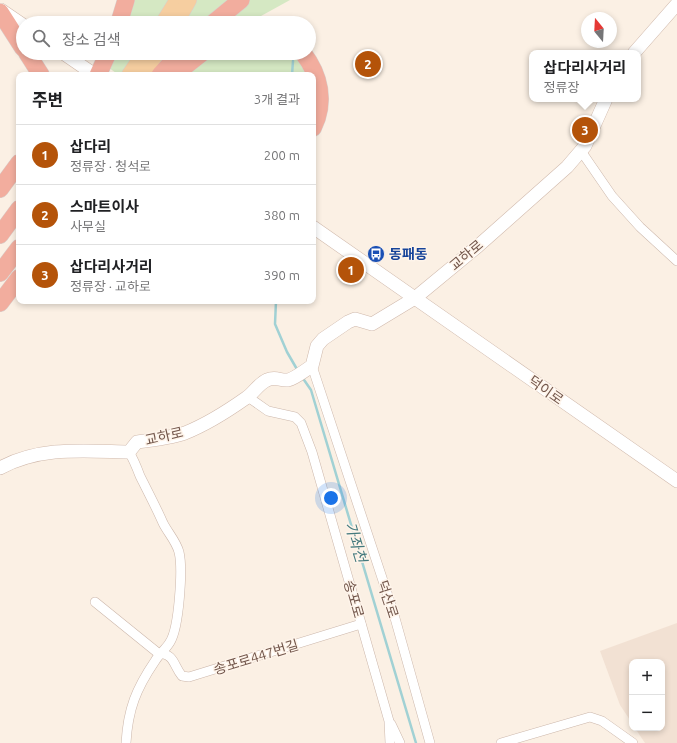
<!DOCTYPE html>
<html lang="ko">
<head>
<meta charset="utf-8">
<style>
  body { margin:0; font-family:Ubuntu,"Noto Sans KR",sans-serif; background:#f6f6f6; color:#202124 }
  .controls { position:absolute; right:12px; bottom:12px; display:grid; overflow:hidden; border-radius:8px; box-shadow:0 2px 6px #0003 }
  .controls button { width:36px; height:36px; display:grid; place-items:center; padding:0; border:0; border-bottom:1px solid #e0e0e0; background:#fff; color:#202124; font:20px sans-serif }
  .compass { position:absolute; left:581px; top:12px; width:36px; height:36px; border-radius:50%; background:#fff; box-shadow:0 2px 6px #0003; rotate:342deg }
  .you { position:absolute; left:331px; top:498px; width:14px; height:14px; margin:-10px; border:3px solid #fff; border-radius:50%; background:#1a73e8; box-shadow:0 0 0 6px #1a73e833 }
  .badge { display:grid; place-items:center; width:26px; height:26px; border-radius:50%; background:#b45309; color:#fff; font-size:13px; font-weight:700 }
  .pin { position:absolute; translate:-50% -50%; border:2px solid #fff; box-shadow:0 1px 4px #0006 }
  .popup { position:absolute; left:529px; top:50px; width:112px; height:52px; box-sizing:border-box; display:grid; place-content:center; border-radius:8px; background:#fff; filter:drop-shadow(0 1px 3px #0005); font-size:13px; white-space:nowrap; color:#757577 }
  .popup b { font-size:15px; color:#202124 }
  .popup::after { content:''; position:absolute; left:50%; top:100%; margin-left:-8px; border:8px solid transparent; border-top-color:#fff }
  .list { margin:0; padding:0; list-style:none }
  h2 { display:flex; justify-content:space-between; align-items:center; height:52px; margin:0; padding:0 16px; font-size:17px }
  h2 small { font-size:13px; font-weight:400; color:#757577 }
  .list li { display:grid; grid-template-columns:26px 1fr auto; gap:12px; align-items:center; box-sizing:border-box; height:60px; padding:0 16px; border-top:1px solid #e0e0e0 }
  .list b { display:block; font-size:15px; white-space:nowrap }
  .list p { margin:0; font-size:13px; white-space:nowrap; color:#757577 }
  .list em { font-size:13px; font-style:normal; color:#757577 }
  .icon { flex:none; width:22px; height:22px; fill:none; stroke:currentColor; stroke-width:2; stroke-linecap:round; stroke-linejoin:round }
  .map { position:relative; flex:none; width:677px; height:743px; overflow:hidden }
  .search { position:absolute; background:#fff; box-shadow:0 2px 6px #0003; left:16px; top:16px; width:300px; height:44px; display:flex; align-items:center; gap:10px; box-sizing:border-box; padding:0 14px; border-radius:22px; color:#757577; font-size:15px }
  .panel { position:absolute; background:#fff; box-shadow:0 2px 6px #0003; left:16px; top:72px; width:300px; height:232px; border-radius:8px }
  .map>svg:first-child { display:block }
  .residential { fill:#f2e1d3 }
  .grass { fill:#d5e8c3 }
  .lines { fill:none; stroke-linecap:round; stroke-linejoin:round }
  .stream { stroke:#a1d1d4; stroke-width:2.5 }
  .street-casing { stroke:#ccb7ab; stroke-width:10 }
  .secondary-casing { stroke:#d0b9ac; stroke-width:14 }
  .primary-casing { stroke:#d8d0cd; stroke-width:16 }
  .highway-casing { stroke:#d8d0cd; stroke-width:18 }
  .street { stroke:#fff; stroke-width:9 }
  .secondary { stroke:#fff; stroke-width:13 }
  .primary { stroke:#f6cea0; stroke-width:15 }
  .highway { stroke:#f2ad9e; stroke-width:17 }
  .labels { text-anchor:middle; dominant-baseline:central; stroke-width:3; stroke-linejoin:round; paint-order:stroke }
  .transit-label { font-size:14px; font-weight:bold; fill:#164399; stroke:#fef4ea; text-anchor:start }
  .street-label { font-size:14px; fill:#72564b; stroke:#fef4ea }
  .water-label { font-size:15px; font-style:italic; fill:#43797d; stroke:#fef4ea }
</style>
</head>
<body>
<div class="map">
<svg width="677" height="743" viewBox="0 0 677 743">
  <rect width="100%" height="100%" fill="#fbf0e4"/>
  <polygon class="residential" points="677,623 677,743 645,743 635,728 662,728 662,662 632,662 632,723 620,705 600,651"/>
  <g class="grass">
    <polygon points="131,0 290,0 261,16 294,23 125,23"/>
    <polygon points="114,53 296,53 310,75 119,75 109,68"/>
  </g>
  <g class="lines">
    <g class="stream">
      <polyline points="292,75 293,61"/>
      <polyline points="276,301 275,324 287,352 298,371"/>
      <polyline points="302,377 311,390 416,743"/>
    </g>
    <g class="street-casing">
      <g id="street">
        <polyline points="581,151 612,196 640,227 677,261"/>
        <polyline points="312,366 393,611 430,743"/>
        <polyline points="248,397 268,411 295,417 301,423 312,452 389,721 390,743"/>
        <path d="M95,602L158,653C175,654 173,665 182,676L189,677L361,624"/>
        <polyline points="391,724 400,743"/>
        <path d="M126,743C128,709 136,689 155,661C159,654 166,649 170,642C179,628 183,569 179,552C176,541 168,533 163,523C156,507 148,492 140,476C137,468 134,460 129,452"/>
        <polyline points="501,743 590,717 602,721 633,743"/>
      </g>
    </g>
    <g class="secondary-casing">
      <g id="secondary">
        <polyline points="1,10 23,25"/>
        <polyline points="63,53 95,75"/>
        <polyline points="634,53 677,4"/>
        <polyline points="313,227 677,481"/>
        <path d="M0,468C41,446 84,451 129,452L137,442C153,440 170,438 185,433C205,425 229,410 246,398C254,393 258,384 267,380C276,376 280,381 288,380C296,378 305,370 312,366L317,346L323,339L348,322L355,319L372,324L415,298L478,246L567,167L585,146L606,99"/>
      </g>
    </g>
    <g class="primary-casing">
      <g id="primary">
        <polyline points="163,23 177,0"/>
        <polyline points="176,23 189,0"/>
        <polyline points="129,75 144,53"/>
        <polyline points="142,75 157,53"/>
      </g>
    </g>
    <g class="highway-casing">
      <g id="highway">
        <polyline points="0,12 23,48"/>
        <polyline points="119,23 126,0"/>
        <polyline points="213,23 241,0"/>
        <polyline points="27,53 41,75"/>
        <path d="M303,53C320,75 326,102 313,128"/>
        <polyline points="98,75 108,53"/>
        <polyline points="160,75 180,53"/>
        <polyline points="174,75 202,53"/>
        <polyline points="0,189 19,163"/>
        <polyline points="0,235 19,209"/>
        <polyline points="0,273 19,248"/>
        <polyline points="0,303 19,278"/>
      </g>
    </g>
    <use href="#street" class="street"/>
    <use href="#secondary" class="secondary"/>
    <use href="#primary" class="primary"/>
    <use href="#highway" class="highway"/>
  </g>
  <defs>
    <g id="bus-disc" transform="scale(0.9)"><circle r="9.5" fill="#1a4fb4" stroke="#fef4ea"/><path d="M-5-6H5V4H4V6H2V4H-2V6H-4V4H-5ZM-3.5-4V0h7V-4ZM-3.5 1.2v1.5H-2V1.2ZM2 1.2v1.5H3.5V1.2Z" fill="#fff"/></g>
  </defs>
  <g fill-rule="evenodd">
    <use href="#bus-disc" x="376" y="254"/>
  </g>
  <g class="labels">
    <g class="transit-label">
      <text x="389" y="254">동패동</text>
    </g>
    <g class="street-label">
      <text transform="translate(466 255) rotate(-40)">교하로</text>
      <text transform="translate(546 390) rotate(35)">덕이로</text>
      <text transform="translate(164 436) rotate(-13)">교하로</text>
      <text transform="translate(354 599) rotate(74)">송포로</text>
      <text transform="translate(388 599) rotate(72)">덕산로</text>
      <text transform="translate(256 657) rotate(-17)">송포로447번길</text>
    </g>
    <g class="water-label">
      <text transform="translate(356 542) rotate(73)">가좌천</text>
    </g>
  </g>
</svg>
<div class="controls">
<button>+</button>
<button>−</button>
</div>
<svg class="compass" viewBox="-18 -18 36 36"><path d="M0-13l5 13h-10z" fill="#e53935"/><path d="M0 13l5-13h-10z" fill="#757577"/></svg>
<div class="you"></div>
<div class="pin badge" style="left:351px;top:270px">1</div>
<div class="pin badge" style="left:368px;top:64px">2</div>
<div class="pin badge" style="left:585px;top:130px">3</div>
<div class="popup"><b>삽다리사거리</b>정류장</div>
<div class="search"><svg class="icon" aria-label="search" viewBox="0 0 24 24"><circle cx="10" cy="10" r="6"/><path d="M15 15l6 6"/></svg>장소 검색</div>
<section class="panel">
<h2>주변<small>3개 결과</small></h2>
<ul class="list">
<li><span class="badge">1</span><div><b>삽다리</b><p>정류장 · 청석로</p></div><em>200 m</em></li>
<li><span class="badge">2</span><div><b>스마트이사</b><p>사무실</p></div><em>380 m</em></li>
<li><span class="badge">3</span><div><b>삽다리사거리</b><p>정류장 · 교하로</p></div><em>390 m</em></li>
</ul>
</section>
</div>
</body>
</html>
